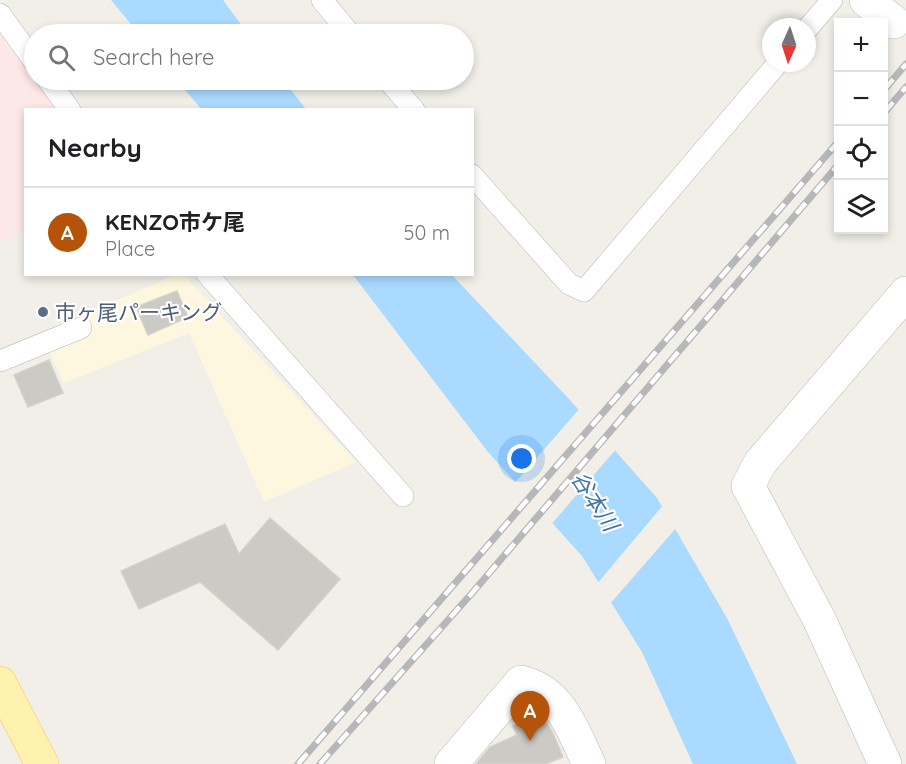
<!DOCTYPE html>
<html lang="en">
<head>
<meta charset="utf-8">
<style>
  body { margin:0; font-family:Quicksand,"Noto Sans JP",sans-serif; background:#f6f6f6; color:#202124 }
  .controls { position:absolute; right:18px; top:18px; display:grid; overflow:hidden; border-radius:0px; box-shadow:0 3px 9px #0003 }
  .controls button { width:54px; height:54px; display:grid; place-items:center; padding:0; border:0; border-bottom:2px solid #e0e0e0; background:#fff; color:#202124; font:30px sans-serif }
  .compass { position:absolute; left:762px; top:18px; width:54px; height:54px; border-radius:50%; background:#fff; box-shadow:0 3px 9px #0003; rotate:183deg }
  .you { position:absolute; left:522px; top:459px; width:21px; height:21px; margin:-15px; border:4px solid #fff; border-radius:50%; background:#1a73e8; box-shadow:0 0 0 9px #1a73e833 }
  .badge { display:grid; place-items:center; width:39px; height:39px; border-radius:50%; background:#b45309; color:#fff; font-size:20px; font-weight:700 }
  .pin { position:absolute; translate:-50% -50px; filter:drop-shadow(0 2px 3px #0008) }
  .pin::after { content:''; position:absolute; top:32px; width:21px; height:18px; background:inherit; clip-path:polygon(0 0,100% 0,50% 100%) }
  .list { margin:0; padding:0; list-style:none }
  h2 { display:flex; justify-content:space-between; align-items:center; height:78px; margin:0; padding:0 24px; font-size:26px }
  h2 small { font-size:20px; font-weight:400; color:#757577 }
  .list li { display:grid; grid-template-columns:39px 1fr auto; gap:18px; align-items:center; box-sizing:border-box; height:90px; padding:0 24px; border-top:2px solid #e0e0e0 }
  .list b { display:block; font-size:22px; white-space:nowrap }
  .list p { margin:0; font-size:20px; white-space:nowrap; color:#757577 }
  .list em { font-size:20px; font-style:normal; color:#757577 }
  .icon { flex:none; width:33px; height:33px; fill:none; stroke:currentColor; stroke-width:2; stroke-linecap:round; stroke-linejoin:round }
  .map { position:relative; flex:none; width:906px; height:764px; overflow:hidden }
  .search { position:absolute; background:#fff; box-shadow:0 3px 9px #0003; left:24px; top:24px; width:450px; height:66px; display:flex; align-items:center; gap:15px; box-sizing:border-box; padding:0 21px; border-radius:33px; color:#757577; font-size:22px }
  .panel { position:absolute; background:#fff; box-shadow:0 3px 9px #0003; left:24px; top:108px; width:450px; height:168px; border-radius:0px }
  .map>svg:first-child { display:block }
  .commercial { fill:#fef7e0 }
  .medical { fill:#fce8e6 }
  .water { fill:#aadaff }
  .pier { fill:#f1efe8 }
  .building { fill:#cccac5; stroke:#d6d1c6; stroke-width:1.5 }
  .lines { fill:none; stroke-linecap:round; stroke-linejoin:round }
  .lane-casing { stroke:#b5b8bc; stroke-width:22 }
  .street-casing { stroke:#b5b8bc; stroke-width:34 }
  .primary-casing { stroke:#f2c960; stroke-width:34 }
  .lane { stroke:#fff; stroke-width:21 }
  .street { stroke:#fff; stroke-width:33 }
  .primary { stroke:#fff2af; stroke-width:33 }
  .rail-casing { stroke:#b6b7b8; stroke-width:7 }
  .rail { stroke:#fff; stroke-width:4.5; stroke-dasharray:14; stroke-linecap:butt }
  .service-dot { fill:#5c6f8a; stroke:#fff; stroke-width:2 }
  .labels { text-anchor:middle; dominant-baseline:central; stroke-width:4.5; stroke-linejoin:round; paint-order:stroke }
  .service-label { font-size:21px; fill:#4e5e75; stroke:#fff; text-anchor:start }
  .water-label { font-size:22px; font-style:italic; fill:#4174aa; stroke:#fff }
</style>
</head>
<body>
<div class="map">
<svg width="906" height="764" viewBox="0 0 906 764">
  <rect width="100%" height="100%" fill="#f1efe8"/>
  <polygon class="commercial" points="175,275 184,275 356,462 264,502 189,333 64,383 48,349 20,342"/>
  <polygon class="medical" points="0,32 57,109 26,110 25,231 0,241"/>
  <g class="water">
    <polygon points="111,0 223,0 248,34 139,34"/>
    <polygon points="177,80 283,80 306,109 201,109"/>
    <polygon points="353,275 452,275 570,400 657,498 727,618 797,764 693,764 642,652 582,556 488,452"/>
  </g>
  <g class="pier">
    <polygon points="581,407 617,448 550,526 513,485"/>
    <polygon points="664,504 677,527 609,605 596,585"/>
  </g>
  <g class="building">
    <polygon points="177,291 188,317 148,335 136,307"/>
    <polygon points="49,360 63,393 28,407 14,375"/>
    <polygon points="270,518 340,579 278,650 200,582 139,609 121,571 225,524 239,554"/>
    <polygon points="541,715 552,731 563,757 546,764 476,764 490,747 517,735 513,726"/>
  </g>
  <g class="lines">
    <g class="lane-casing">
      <g id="lane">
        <polyline points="322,0 350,34"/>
        <polyline points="0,14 34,61"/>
        <polyline points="807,29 832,0"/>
        <polyline points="48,80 70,110"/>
        <polyline points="388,80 414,110"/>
        <polyline points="472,175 569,284 584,291 778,63"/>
        <polyline points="207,274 403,496"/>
        <polyline points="0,361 81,328"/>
      </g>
    </g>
    <g class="street-casing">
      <g id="street">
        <polyline points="866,0 894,22"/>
        <path d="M451,764L521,682C561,691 573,731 589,764"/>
        <polyline points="885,764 819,619 748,486 760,463 906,293"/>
      </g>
    </g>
    <g class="primary-casing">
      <polyline id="primary" points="0,683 42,764"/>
    </g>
    <use href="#lane" class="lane"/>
    <use href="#street" class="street"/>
    <use href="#primary" class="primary"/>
    <g class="rail-casing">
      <g id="rail">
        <polyline points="884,90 906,64"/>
        <polyline points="884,113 906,87"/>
        <polyline points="298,764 838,142"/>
        <polyline points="320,764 473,592 838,165"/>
      </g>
    </g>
    <use href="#rail" class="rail"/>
  </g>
  <circle class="service-dot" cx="43" cy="312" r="6"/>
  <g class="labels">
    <g class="service-label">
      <text x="55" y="312">市ヶ尾パーキング</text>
    </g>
    <g class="water-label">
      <text transform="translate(595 501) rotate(57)">谷本川</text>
    </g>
  </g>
</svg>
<div class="controls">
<button>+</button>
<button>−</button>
<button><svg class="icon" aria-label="locate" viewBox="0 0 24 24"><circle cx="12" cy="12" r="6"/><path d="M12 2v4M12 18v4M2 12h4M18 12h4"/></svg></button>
<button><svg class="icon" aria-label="layers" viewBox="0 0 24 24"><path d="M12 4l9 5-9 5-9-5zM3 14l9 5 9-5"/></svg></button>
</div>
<svg class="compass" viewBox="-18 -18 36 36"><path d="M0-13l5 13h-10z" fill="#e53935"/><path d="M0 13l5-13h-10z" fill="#757577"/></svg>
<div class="you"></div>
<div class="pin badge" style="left:530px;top:741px">A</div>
<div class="search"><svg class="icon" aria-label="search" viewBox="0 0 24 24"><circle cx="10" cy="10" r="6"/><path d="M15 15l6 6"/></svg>Search here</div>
<section class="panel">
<h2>Nearby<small></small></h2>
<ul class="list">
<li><span class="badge">A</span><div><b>KENZO市ケ尾</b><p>Place</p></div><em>50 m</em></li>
</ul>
</section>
</div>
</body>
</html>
